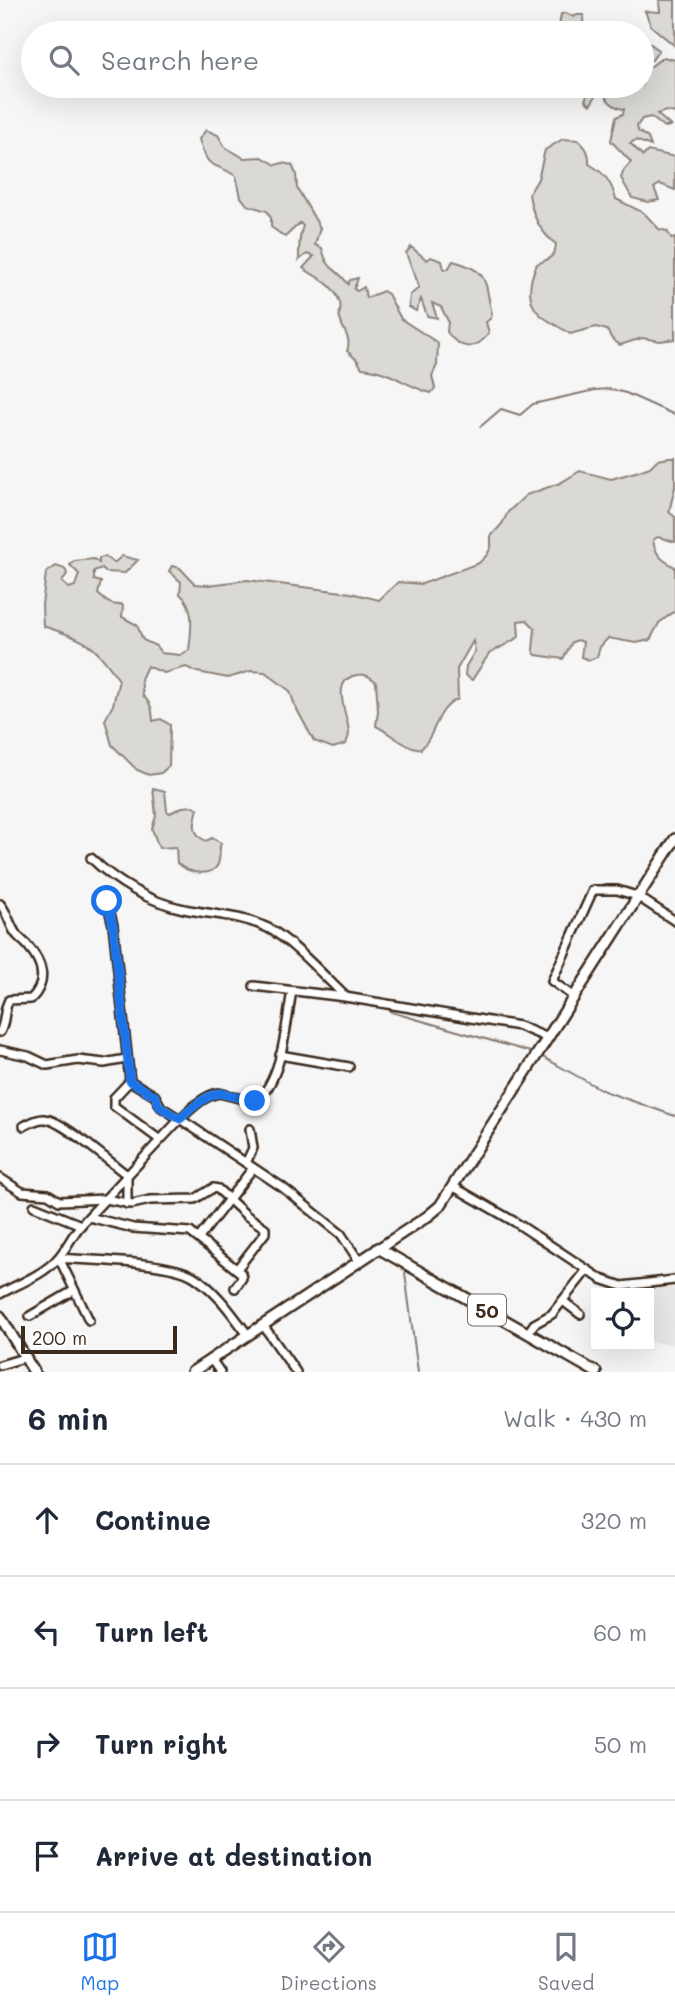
<!DOCTYPE html>
<html lang="en">
<head>
<meta charset="utf-8">
<style>
  body { margin:0; font-family:Mali,sans-serif; background:#f6f6f7; color:#1f2937 }
  .controls { position:absolute; right:21px; bottom:21px; display:grid; overflow:hidden; border-radius:0px; box-shadow:0 7px 28px #0002 }
  .controls button { width:63px; height:63px; display:grid; place-items:center; padding:0; border:0; border-bottom:2px solid #e0e1e3; background:#fff; color:#1f2937; font:35px sans-serif }
  .scale { position:absolute; left:21px; bottom:18px; width:156px; box-sizing:border-box; padding-left:7px; border:4px solid #3b2a1e; border-top:0; font-size:19px; line-height:24px; white-space:nowrap; color:#3b2a1e; -webkit-text-stroke:5px #fff; paint-order:stroke }
  .stop { position:absolute; width:21px; height:21px; margin:-16px; border:5px solid #1a73e8; border-radius:50%; background:#fff }
  .stop.end { background:#1a73e8; border-color:#fff; box-shadow:0 2px 7px #0008 }
  .list { margin:0; padding:0; list-style:none }
  h2 { display:flex; justify-content:space-between; align-items:center; height:91px; margin:0; padding:0 28px; font-size:30px }
  h2 small { font-size:23px; font-weight:400; color:#747a83 }
  .list li { display:grid; grid-template-columns:46px 1fr auto; gap:21px; align-items:center; box-sizing:border-box; height:112px; padding:0 28px; border-top:2px solid #e0e1e3 }
  .list b { display:block; font-size:26px; white-space:nowrap }
  .list em { font-size:23px; font-style:normal; color:#747a83 }
  .icon { flex:none; width:38px; height:38px; fill:none; stroke:currentColor; stroke-width:2; stroke-linecap:round; stroke-linejoin:round }
  .map { position:relative; flex:none; width:675px; height:1372px; overflow:hidden }
  .search { position:absolute; background:#fff; box-shadow:0 7px 28px #0002; left:21px; right:21px; top:21px; height:77px; display:flex; align-items:center; gap:18px; box-sizing:border-box; padding:0 24px; border-radius:38px; color:#747a83; font-size:26px }
  .sheet { height:539px; background:#fff }
  nav { display:flex; justify-content:space-around; align-items:center; box-sizing:border-box; height:98px; border-top:2px solid #e0e1e3; background:#fff; font-size:19px; color:#747a83 }
  nav a { display:grid; justify-items:center; gap:4px }
  nav .on { color:#1a73e8 }
  .map>svg:first-child { display:block }
  .built { fill:#e9e7e6 }
  .green { fill:#dbd9d6; stroke:#8b827a; stroke-width:2 }
  .lines { fill:none; stroke-linecap:round; stroke-linejoin:round }
  .stream { stroke:#847972; stroke-width:2 }
  .minor-casing { stroke:#3b2a1e; stroke-width:12 }
  .major-casing { stroke:#3b2a1e; stroke-width:14 }
  .minor { stroke:#fff; stroke-width:7 }
  .major { stroke:#fff; stroke-width:9 }
  .route { stroke:#1a73e8; stroke-width:9 }
  .labels { text-anchor:middle; dominant-baseline:central; stroke-width:7; stroke-linejoin:round; paint-order:stroke }
  .shield { fill:#fff; stroke:#766a62; stroke-width:2 }
  .shield-label { font-size:19px; font-weight:bold; fill:#3b2a1e }
</style>
</head>
<body>
<div class="map">
<svg width="675" height="1372" viewBox="0 0 675 1372">
  <rect width="100%" height="100%" fill="#f7f6f6"/>
  <filter id="ink" filterUnits="userSpaceOnUse"><feTurbulence type="fractalNoise" baseFrequency=".0143" numOctaves="2"/><feDisplacementMap in="SourceGraphic" scale="14" xChannelSelector="R" yChannelSelector="G"/><feConvolveMatrix kernelMatrix="1 2 1 2 8 2 1 2 1" color-interpolation-filters="sRGB"/></filter>
  <g filter="url(#ink)">
    <polygon class="built" points="653,1286 675,1288 675,1345 649,1342"/>
    <g class="green">
      <polygon points="659,0 675,0 675,46 651,26 645,11 660,12"/>
      <polygon points="566,13 574,17 576,15 584,15 582,28 575,33 570,33 569,30 559,26 561,14"/>
      <polygon points="642,38 659,50 652,60 642,60"/>
      <path d="M663,57L675,60V113L666,111L657,114L671,126L664,127L651,117L642,119L637,126L638,131L648,138L651,146L636,140L630,143L643,156L648,151L675,157V190L660,184L654,188L659,200L648,202L632,198L621,178L624,170L631,162L611,141L616,117L623,114L624,109C612,108 606,98 600,89L596,90L594,99L590,105L585,100L590,89L587,86H642V67H650Z"/>
      <path d="M206,130L218,135L225,147L244,158L262,157L276,165L282,163L292,165L296,174L297,188L320,228L315,245L322,248C328,273 336,266 348,284L350,280L358,278L354,289L357,291L364,287L366,298L383,291L388,294L401,319L438,343L437,365L432,376L435,388L431,393C405,386 390,370 362,368L357,360L347,351C352,337 343,332 340,319C338,314 342,308 340,303C335,284 317,278 303,268L314,256L307,254L299,260C299,248 299,236 303,226L300,223L285,237L271,227V218L267,211L247,205L241,197L236,176C212,160 209,173 199,139Z"/>
      <path d="M563,139L578,140C586,147 590,153 589,164C605,173 611,182 616,199L644,213L659,229L667,231L672,239L675,238V339L660,341L642,338L620,345L612,339L607,330L596,327L570,334C562,328 554,325 546,319C525,306 528,283 537,264C549,259 555,257 556,244C539,232 532,214 529,194L538,179L545,150Z"/>
      <path d="M411,247L427,260L431,257L442,261L444,269H448L453,261C490,271 484,280 492,314L491,318L486,322L489,333C475,352 460,350 447,332L448,321L441,307L432,303L437,318L427,316L421,299L416,311L409,307L410,295L419,288C416,275 410,265 406,253Z"/>
      <path d="M669,458H675V487L669,512L675,517V542L658,537L653,540C655,555 663,561 675,567V611L659,623L650,640L636,643L608,638L600,647L597,657L589,660L581,657L583,642L578,640L572,642L563,659L536,655L533,651L535,628L527,620L518,621L519,637L489,654L472,680L465,675L466,666L475,651L473,641L457,669L458,699C435,709 437,734 421,749C403,747 392,734 376,726L378,711L376,682C371,677 365,673 357,675C328,680 349,717 349,733C349,737 347,741 346,744L333,748L314,741L295,706L290,691L265,672L251,671L228,678L197,672L186,667L164,673L147,666L141,679L143,696C152,704 152,710 153,721L161,719L170,725L169,766L161,773L149,775L137,770L112,745L105,720L113,705L119,680C92,642 88,641 43,626L42,605L46,573L56,566L65,569L67,574L62,582L69,588L75,586L79,574L70,565L74,561L94,559L99,563V558L105,557L114,563L122,556L138,560L125,573L105,572L102,568L94,571V580L101,582L98,594C105,600 111,607 121,604L123,606L122,617L137,625L143,640L156,646L161,653L180,655L189,650C191,631 196,607 180,594L181,582L169,571L172,566L180,568L195,584L209,585L247,580L351,593L379,600L398,582L422,584L479,563L487,555L491,547V536L502,524L508,512L526,495L560,483L580,471L611,479L639,471L650,467L657,460Z"/>
      <path d="M153,788L165,791L167,811L170,813L182,807L194,806L198,809C194,822 191,834 206,841L212,838L221,843C218,850 221,853 219,860C216,880 186,873 177,863L176,847L159,848L152,829L156,816Z"/>
    </g>
    <g class="lines">
      <g class="stream">
        <polyline points="480,427 501,409 520,415 533,404 595,390 609,389 626,393 675,415"/>
        <polyline points="391,1012 534,1053"/>
        <polyline points="539,1055 604,1091 675,1116"/>
        <polyline points="405,1273 418,1372"/>
      </g>
      <g class="minor-casing">
        <g id="minor">
          <path d="M91,858C116,882 149,902 184,909C213,915 241,915 268,928C290,939 326,978 345,996"/>
          <path d="M107,901L113,925L130,1081L155,1096L161,1107L180,1119C192,1108 203,1096 219,1093L255,1102C283,1081 286,1023 292,991"/>
          <path d="M0,904C8,913 9,924 16,934C19,938 24,941 28,946C43,963 48,982 31,999L9,1000C3,1010 6,1022 0,1032"/>
          <polyline points="254,986 345,997 519,1026 548,1038"/>
          <polyline points="574,997 552,981 593,890 617,890 637,896 675,921"/>
          <polyline points="0,1050 28,1056 47,1065 78,1060 104,1063 126,1059"/>
          <polyline points="280,1055 349,1067"/>
          <polyline points="130,1081 114,1098 114,1106 160,1140"/>
          <path d="M24,1126C30,1123 37,1118 45,1119C62,1120 111,1163 127,1175V1204"/>
          <polyline points="246,1163 253,1148 250,1129"/>
          <polyline points="0,1178 22,1192 48,1194 59,1201 106,1199 132,1204 150,1200 195,1199 213,1188 218,1189 247,1216 265,1228 265,1233 237,1269"/>
          <polyline points="454,1187 515,1222 601,1279 622,1286 675,1280"/>
          <polyline points="34,1206 81,1225"/>
          <polyline points="89,1217 133,1228 190,1232 241,1273 242,1278 235,1288"/>
          <polyline points="199,1238 253,1168"/>
          <path d="M0,1294C18,1284 45,1274 58,1258C67,1248 72,1235 81,1225L180,1119L282,1187L341,1234L359,1261"/>
          <polyline points="563,1301 580,1314"/>
          <polyline points="30,1316 73,1291"/>
          <path d="M89,1320L59,1258C91,1261 167,1261 193,1276C216,1290 232,1314 248,1335"/>
          <polyline points="263,1325 296,1372"/>
          <polyline points="528,1333 534,1324 552,1314 586,1271"/>
          <polyline points="211,1359 220,1372"/>
          <polyline points="0,1365 27,1357"/>
        </g>
      </g>
      <g class="major-casing">
        <g id="major">
          <polyline points="378,1248 596,1372"/>
          <polyline points="0,1316 34,1372"/>
          <polyline points="192,1372 428,1216 440,1206 675,839"/>
        </g>
      </g>
      <use href="#minor" class="minor"/>
      <use href="#major" class="major"/>
    </g>
  </g>
  <g class="lines" filter="url(#ink)">
    <path class="route" d="M107,901L113,925L130,1081L155,1096L160,1107L180,1119C192,1108 203,1097 219,1093L255,1101"/>
  </g>
  <g class="labels">
    <rect class="shield" x="468" y="1294.5" width="38" height="31" rx="5"/>
    <g class="shield-label">
      <text x="487" y="1310">50</text>
    </g>
  </g>
</svg>
<div class="controls">
<button><svg class="icon" aria-label="locate" viewBox="0 0 24 24"><circle cx="12" cy="12" r="6"/><path d="M12 2v4M12 18v4M2 12h4M18 12h4"/></svg></button>
</div>
<div class="scale">200 m</div>
<div class="stop" style="left:107px;top:901px"></div>
<div class="stop end" style="left:255px;top:1101px"></div>
<div class="search"><svg class="icon" aria-label="search" viewBox="0 0 24 24"><circle cx="10" cy="10" r="6"/><path d="M15 15l6 6"/></svg>Search here</div>
</div>
<section class="sheet">
<h2>6 min<small>Walk · 430 m</small></h2>
<ul class="list">
<li><svg class="icon" aria-label="ahead" viewBox="0 0 24 24"><path d="M12 20V5M6 11l6-6 6 6"/></svg><div><b>Continue</b></div><em>320 m</em></li>
<li><svg class="icon" aria-label="left" viewBox="0 0 24 24"><path d="M17 20v-9H6M10 6l-5 5 5 5"/></svg><div><b>Turn left</b></div><em>60 m</em></li>
<li><svg class="icon" aria-label="right" viewBox="0 0 24 24"><path d="M7 20v-9h11M14 6l5 5-5 5"/></svg><div><b>Turn right</b></div><em>50 m</em></li>
<li><svg class="icon" aria-label="arrive" viewBox="0 0 24 24"><path d="M6 21V4h12l-3 4 3 4H6"/></svg><div><b>Arrive at destination</b></div></li>
</ul>
</section>
<nav>
<a class="on"><svg class="icon" aria-label="map" viewBox="0 0 24 24"><path d="M3 6l6-2 6 2 6-2v14l-6 2-6-2-6 2zM9 4v14M15 6v14"/></svg>Map</a>
<a><svg class="icon" aria-label="directions" viewBox="0 0 24 24"><path d="M12 3l9 9-9 9-9-9zM9 14v-3h6M13 9l2 2-2 2"/></svg>Directions</a>
<a><svg class="icon" aria-label="saved" viewBox="0 0 24 24"><path d="M7 4h10v16l-5-4-5 4z"/></svg>Saved</a>
</nav>
</body>
</html>
